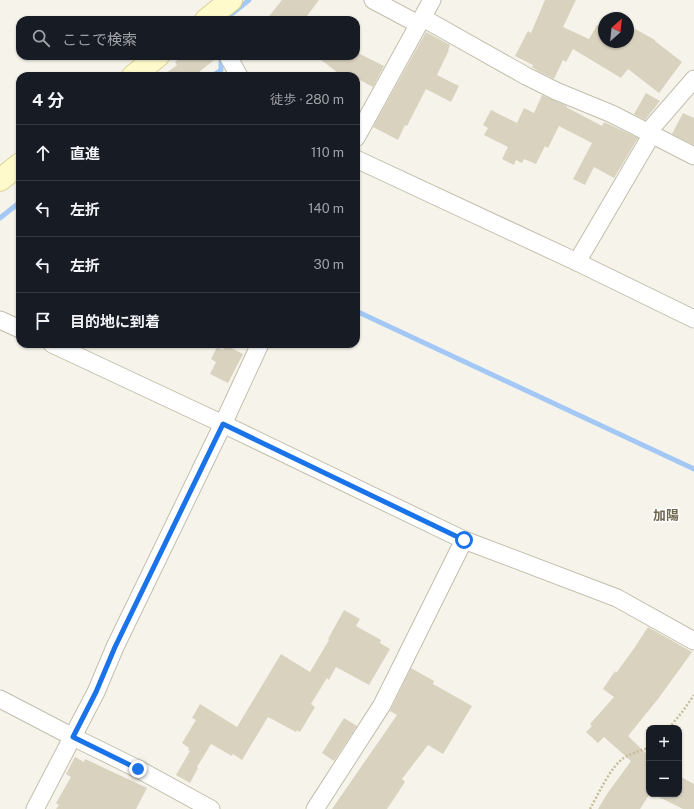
<!DOCTYPE html>
<html lang="ja">
<head>
<meta charset="utf-8">
<style>
  body { margin:0; font-family:"Public Sans","Noto Sans JP",sans-serif; background:#242831; color:#f1f3f6 }
  .controls { position:absolute; right:12px; bottom:12px; display:grid; overflow:hidden; border-radius:8px; box-shadow:0 1px 3px #0004 }
  .controls button { width:36px; height:36px; display:grid; place-items:center; padding:0; border:0; border-bottom:1px solid #363941; background:#171b24; color:#f1f3f6; font:20px sans-serif }
  .compass { position:absolute; left:598px; top:12px; width:36px; height:36px; border-radius:50%; background:#171b24; box-shadow:0 1px 3px #0004; rotate:27deg }
  .stop { position:absolute; width:12px; height:12px; margin:-9px; border:3px solid #1a73e8; border-radius:50%; background:#fff }
  .stop.end { background:#1a73e8; border-color:#fff; box-shadow:0 1px 4px #0008 }
  .list { margin:0; padding:0; list-style:none }
  h2 { display:flex; justify-content:space-between; align-items:center; height:52px; margin:0; padding:0 16px; font-size:17px }
  h2 small { font-size:13px; font-weight:400; color:#9ea1a6 }
  .list li { display:grid; grid-template-columns:26px 1fr auto; gap:12px; align-items:center; box-sizing:border-box; height:56px; padding:0 16px; border-top:1px solid #363941 }
  .list b { display:block; font-size:15px; white-space:nowrap }
  .list em { font-size:13px; font-style:normal; color:#9ea1a6 }
  .icon { flex:none; width:22px; height:22px; fill:none; stroke:currentColor; stroke-width:2; stroke-linecap:round; stroke-linejoin:round }
  .map { position:relative; flex:none; width:694px; height:809px; overflow:hidden }
  .search { position:absolute; background:#171b24; box-shadow:0 1px 3px #0004; left:16px; top:16px; width:344px; height:44px; display:flex; align-items:center; gap:10px; box-sizing:border-box; padding:0 14px; border-radius:12px; color:#9ea1a6; font-size:15px }
  .panel { position:absolute; background:#171b24; box-shadow:0 1px 3px #0004; left:16px; top:72px; width:344px; height:276px; border-radius:12px }
  .map>svg:first-child { display:block }
  .lines { fill:none; stroke-linecap:round; stroke-linejoin:round }
  .stream { stroke:#a4c8f6; stroke-width:5 }
  .building { fill:#d9d2bf }
  .street-casing { stroke:#c3beac; stroke-width:19 }
  .secondary-casing { stroke:#d9d197; stroke-width:24 }
  .path { stroke:#c5bd9c; stroke-width:2.5; stroke-dasharray:2 2; stroke-linecap:butt }
  .street { stroke:#fff; stroke-width:17 }
  .secondary { stroke:#fffacb; stroke-width:22 }
  .route { stroke:#1a73e8; stroke-width:5 }
  .labels { text-anchor:middle; dominant-baseline:central; stroke-width:3; stroke-linejoin:round; paint-order:stroke }
  .quarter-label { font-size:13px; font-weight:bold; fill:#6f664e; stroke:#fff }
</style>
</head>
<body>
<div class="map">
<svg width="694" height="809" viewBox="0 0 694 809">
  <rect width="100%" height="100%" fill="#f6f4ea"/>
  <g class="lines">
    <g class="stream">
      <polyline points="224,20 249,0"/>
      <polyline points="212,76 221,70 221,56"/>
      <polyline points="0,218 20,202"/>
      <polyline points="356,311 694,469"/>
    </g>
  </g>
  <g class="building">
    <polygon points="282,0 319,0 304,20 266,20"/>
    <polygon points="545,0 576,0 563,27 589,39 597,25 604,28 604,42 628,42 628,25 655,40 655,41 682,62 659,93 628,69 621,78 573,49 566,62 563,60 554,79 538,71 532,67 533,65 515,56 528,31 531,33"/>
    <polygon points="426,32 450,45 448,50 449,50 437,75 459,86 451,102 426,89 407,126 405,125 398,140 373,127"/>
    <polygon points="356,52 384,66 373,87 356,78 356,76 342,76 316,56 356,56"/>
    <polygon points="184,56 218,56 218,57 194,76 162,76 177,65 175,62"/>
    <polygon points="646,93 660,101 645,120 634,114"/>
    <polygon points="542,95 567,106 566,107 602,126 604,122 638,138 614,178 594,167 585,185 573,179 592,143 559,126 548,148 545,146 536,164 524,159 522,163 516,160 514,165 502,159 508,147 484,135 488,128 483,125 491,110 517,123 524,108 534,113"/>
    <polygon points="683,113 694,118 694,145 672,134"/>
    <polygon points="225,345 243,354 228,383 210,374 216,362 211,359 217,347 223,350"/>
    <polygon points="344,610 360,619 356,626 381,640 380,643 390,649 369,685 336,667 329,680 327,678 311,704 315,707 300,732 297,730 296,732 268,717 242,760 233,754 232,756 211,744 197,767 198,768 190,783 176,775 190,751 188,750 189,748 182,743 196,720 192,718 200,704 237,727 281,654 310,672 329,640 328,639"/>
    <polygon points="648,627 692,652 658,699 628,736 649,756 649,795 640,809 598,809 607,794 631,761 604,737 598,743 586,732 592,726 590,724 614,697 603,689 615,671 616,673 633,650"/>
    <polygon points="411,668 434,681 433,684 472,706 443,754 428,745 402,779 405,782 387,809 332,809 397,715 390,711"/>
    <polygon points="344,718 357,726 334,761 322,753"/>
    <polygon points="75,757 84,762 85,759 147,788 136,809 56,809 59,805 56,803 71,777 66,774"/>
    <polygon points="679,776 694,784 694,809 683,809 653,794 679,794"/>
  </g>
  <g class="lines">
    <g class="street-casing">
      <g id="street">
        <polyline points="373,0 418,24"/>
        <polyline points="423,18 526,76 556,91 612,114 694,156"/>
        <polyline points="228,56 239,76"/>
        <polyline points="648,132 694,79"/>
        <polyline points="356,138 432,0"/>
        <polyline points="356,159 577,262 694,319"/>
        <polyline points="577,262 652,134"/>
        <polyline points="0,320 20,329"/>
        <polyline points="52,344 223,424 464,540 617,598 694,641"/>
        <polyline points="0,699 73,737 138,769 211,809"/>
        <polyline points="35,809 96,692 115,647 223,424 260,344"/>
        <polyline points="315,809 382,705 464,540"/>
      </g>
    </g>
    <g class="secondary-casing">
      <g id="secondary">
        <polyline points="206,20 231,0"/>
        <polyline points="133,76 158,56"/>
        <polyline points="0,180 20,164"/>
      </g>
    </g>
    <g class="path">
      <polyline points="669,728 683,711 694,695"/>
      <path d="M590,809C599,793 610,767 625,757C633,753 641,750 649,748"/>
    </g>
    <use href="#street" class="street"/>
    <use href="#secondary" class="secondary"/>
  </g>
  <g class="lines">
    <polyline class="route" points="138,769 73,737 96,692 115,647 223,424 464,540"/>
  </g>
  <g class="labels">
    <g class="quarter-label">
      <text x="666" y="515">加陽</text>
    </g>
  </g>
</svg>
<div class="controls">
<button>+</button>
<button>−</button>
</div>
<svg class="compass" viewBox="-18 -18 36 36"><path d="M0-13l5 13h-10z" fill="#e53935"/><path d="M0 13l5-13h-10z" fill="#9ea1a6"/></svg>
<div class="stop" style="left:464px;top:540px"></div>
<div class="stop end" style="left:138px;top:769px"></div>
<div class="search"><svg class="icon" aria-label="search" viewBox="0 0 24 24"><circle cx="10" cy="10" r="6"/><path d="M15 15l6 6"/></svg>ここで検索</div>
<section class="panel">
<h2>4 分<small>徒歩 · 280 m</small></h2>
<ul class="list">
<li><svg class="icon" aria-label="ahead" viewBox="0 0 24 24"><path d="M12 20V5M6 11l6-6 6 6"/></svg><div><b>直進</b></div><em>110 m</em></li>
<li><svg class="icon" aria-label="left" viewBox="0 0 24 24"><path d="M17 20v-9H6M10 6l-5 5 5 5"/></svg><div><b>左折</b></div><em>140 m</em></li>
<li><svg class="icon" aria-label="left" viewBox="0 0 24 24"><path d="M17 20v-9H6M10 6l-5 5 5 5"/></svg><div><b>左折</b></div><em>30 m</em></li>
<li><svg class="icon" aria-label="arrive" viewBox="0 0 24 24"><path d="M6 21V4h12l-3 4 3 4H6"/></svg><div><b>目的地に到着</b></div></li>
</ul>
</section>
</div>
</body>
</html>
